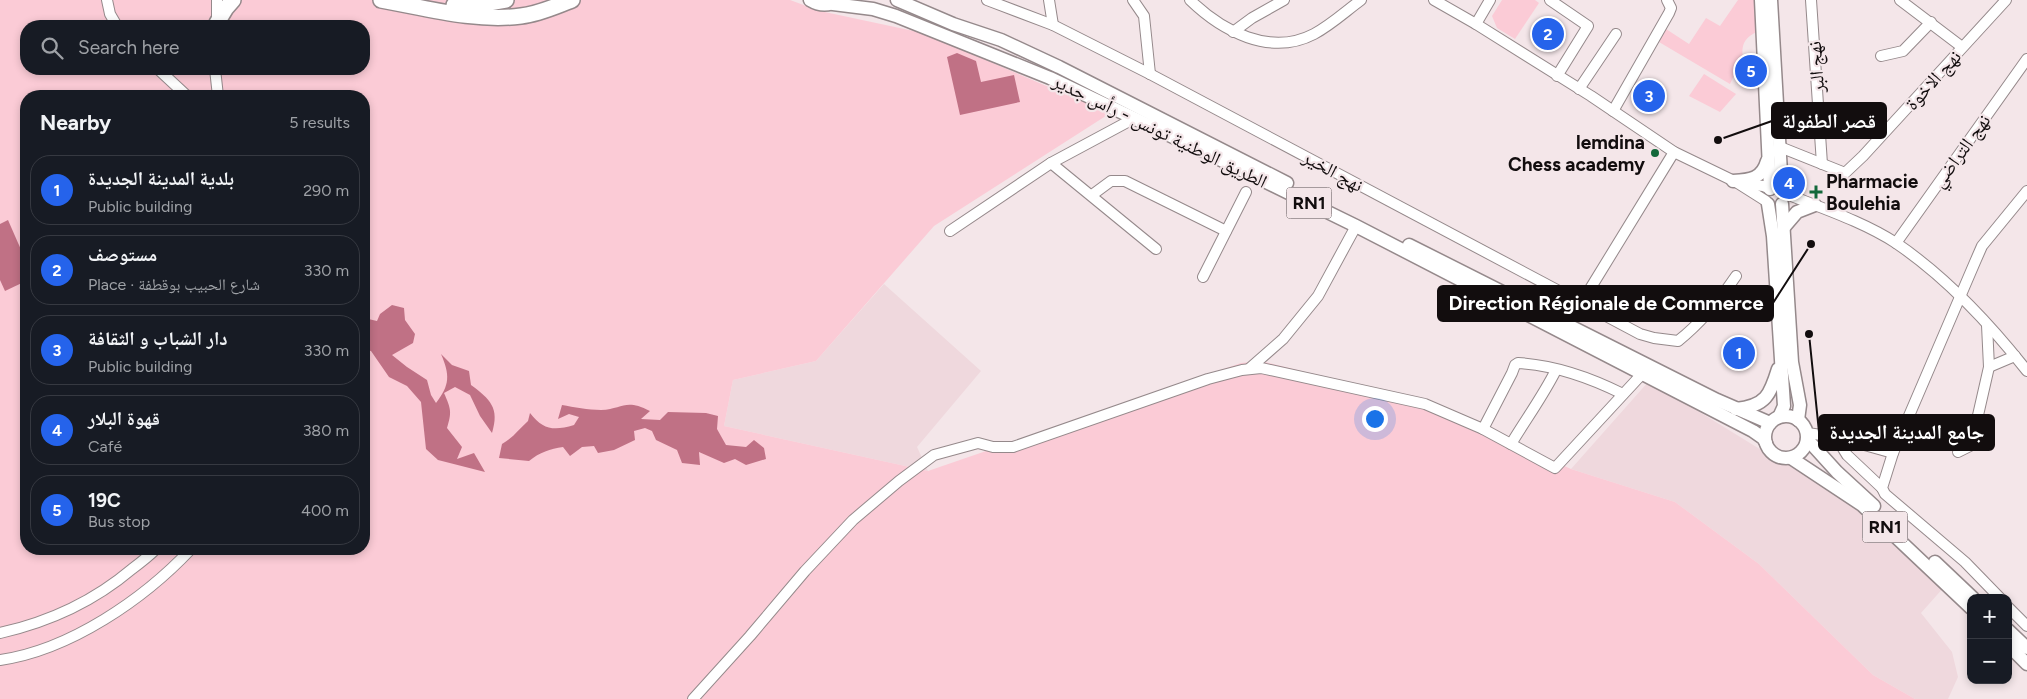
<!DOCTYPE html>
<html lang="en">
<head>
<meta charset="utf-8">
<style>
  body { margin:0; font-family:Figtree,"Noto Naskh Arabic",sans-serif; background:#20242c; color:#f1f3f6 }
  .controls { position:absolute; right:15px; bottom:15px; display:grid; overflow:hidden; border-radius:10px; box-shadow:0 2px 8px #0003 }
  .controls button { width:45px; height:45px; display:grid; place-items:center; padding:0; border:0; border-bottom:1px solid #363941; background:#171b24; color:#f1f3f6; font:25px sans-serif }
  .you { position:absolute; left:1374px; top:418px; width:18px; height:18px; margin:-12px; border:4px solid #fff; border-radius:50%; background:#1a73e8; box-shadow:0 0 0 8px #1a73e833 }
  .badge { display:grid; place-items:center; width:32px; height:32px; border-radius:50%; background:#2563eb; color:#fff; font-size:16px; font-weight:700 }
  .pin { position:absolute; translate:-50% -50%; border:2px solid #fff; box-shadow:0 1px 5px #0006 }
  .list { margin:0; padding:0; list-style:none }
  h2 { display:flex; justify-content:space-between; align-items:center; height:65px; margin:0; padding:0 20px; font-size:21px }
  h2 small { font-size:16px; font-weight:400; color:#9ea1a6 }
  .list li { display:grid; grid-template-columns:32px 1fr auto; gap:15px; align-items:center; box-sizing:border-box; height:70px; margin:0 10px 10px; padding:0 10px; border:1px solid #363941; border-radius:20px }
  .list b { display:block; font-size:19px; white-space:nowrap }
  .list p { margin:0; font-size:16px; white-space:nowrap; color:#9ea1a6 }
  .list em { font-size:16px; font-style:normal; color:#9ea1a6 }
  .icon { flex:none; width:28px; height:28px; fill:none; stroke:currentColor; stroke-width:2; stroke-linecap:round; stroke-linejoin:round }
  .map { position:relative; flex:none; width:2027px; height:699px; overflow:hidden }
  .search { position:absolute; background:#171b24; box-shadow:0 2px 8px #0003; left:20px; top:20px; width:350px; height:55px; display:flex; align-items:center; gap:12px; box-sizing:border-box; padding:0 18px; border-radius:20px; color:#9ea1a6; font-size:19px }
  .panel { position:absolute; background:#171b24; box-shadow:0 2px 8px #0003; left:20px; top:90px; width:350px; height:465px; border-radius:20px }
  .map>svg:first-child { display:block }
  .built { fill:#efd8dd }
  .green { fill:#fbcbd6; fill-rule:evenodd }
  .water { fill:#c07185 }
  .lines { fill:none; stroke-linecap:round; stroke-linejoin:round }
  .minor-casing { stroke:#95898b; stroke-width:12 }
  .major-casing { stroke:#95898b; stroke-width:15 }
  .highway-casing { stroke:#95898b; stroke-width:18 }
  .minor { stroke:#fff; stroke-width:10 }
  .major { stroke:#fff; stroke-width:12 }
  .highway { stroke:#fff; stroke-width:15 }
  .poi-dot { fill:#13683a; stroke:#f4e6e9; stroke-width:2 }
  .labels { text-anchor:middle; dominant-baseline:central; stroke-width:4.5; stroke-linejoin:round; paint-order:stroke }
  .shield { fill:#f4e6e9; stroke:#564e50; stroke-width:1 }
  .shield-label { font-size:18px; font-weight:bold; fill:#120d0e }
  .street-label { font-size:19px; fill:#120d0e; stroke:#f4e6e9 }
  .poi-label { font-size:19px; font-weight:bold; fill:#120d0e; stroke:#f4e6e9; text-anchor:end }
  .leader { fill:none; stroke:#120d0e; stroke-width:2 }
  .callout-dot { fill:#120d0e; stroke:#f4e6e9; stroke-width:2 }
  .callout { fill:#120d0e; stroke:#120d0e; stroke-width:2 }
  .callout-label { font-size:20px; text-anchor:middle; font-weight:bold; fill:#fff }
</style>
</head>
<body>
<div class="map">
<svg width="2027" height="699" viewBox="0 0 2027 699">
  <rect width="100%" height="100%" fill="#f4e6e9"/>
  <g class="built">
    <polygon points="884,284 981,371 917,447 928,471 724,426 733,380 816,361"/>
    <polygon points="1649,381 1776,459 1833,487 1945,586 1921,613 1952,652 1958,677 1948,699 1915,699 1873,675 1759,564 1675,502 1571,469"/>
  </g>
  <g class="green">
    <path d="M0,0H790L820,11L923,33L1044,85L1112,112L934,226L816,361L733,380L724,426L928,471L1241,363L1261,361L1424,401L1571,469L1675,502L1759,564L1873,675L1915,699H0ZM26,26H364V69H26ZM26,96H364V549H26Z"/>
    <polygon points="1502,0 1535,0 1539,3 1515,39 1497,28 1492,16"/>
    <path d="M1738,0H1756L1757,32C1738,40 1742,53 1745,70L1736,71L1730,84L1659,42L1666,29L1689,44L1706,18L1720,26Z"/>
    <polygon points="1704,74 1736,94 1720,112 1689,96"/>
  </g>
  <g class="water">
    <polygon points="957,53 976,61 981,82 1014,75 1020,102 960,115 947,57"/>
    <polygon points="8,220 26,261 26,281 5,291 0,280 0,224"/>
    <path d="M392,305L404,308L405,320L415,334L413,343L392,355L407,367L427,380L431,395L436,403C450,385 450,375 441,354L452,365L469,371L471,385C490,399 500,408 492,433L480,416L470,395L455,387L444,393C451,409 452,412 447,428L462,447L457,459L474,453L485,472L438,460L426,449L421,402L407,386L389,377L371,351L364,350V318L377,321L380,314Z"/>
    <path d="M562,405C574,407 588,410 601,410C623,409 625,398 650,411L641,419L660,420L668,412L706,413L718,416L717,429L726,445L746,447L754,440L764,448L766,459L746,465L735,459L724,463L699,452L700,465L682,463L677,450L656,440L652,431L645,428L634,431L635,440L614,450L598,453L594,446L582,447L570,456L563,447C550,449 540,452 529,461L499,458L502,444C513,438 519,429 528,421L530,413C543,430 554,431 574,425L579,417L569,414L558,419Z"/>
  </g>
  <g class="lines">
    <g class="minor-casing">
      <g id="minor">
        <polyline points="107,0 110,14 117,26"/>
        <polyline points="217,0 217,20"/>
        <path d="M987,0L1053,25L1150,74L1640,334L1654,338L1678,341C1702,322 1719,301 1736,276"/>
        <polyline points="1049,0 1053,25"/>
        <polyline points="1133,0 1144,16 1150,74"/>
        <path d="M1190,0C1222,31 1270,57 1314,34C1331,25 1346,11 1361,0"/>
        <polyline points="1434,0 1476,24 1591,96 1674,152 1736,182 1766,201"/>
        <polyline points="1550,0 1588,26 1557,76"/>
        <polyline points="1811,0 1822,164"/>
        <polyline points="1900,0 1962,47"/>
        <polyline points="1476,24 1490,0"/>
        <polyline points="1233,32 1252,18 1284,0"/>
        <polyline points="1881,56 1903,51 1931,22"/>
        <polyline points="158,69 187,96"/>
        <polyline points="176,69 177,69"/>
        <polyline points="215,69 218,96"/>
        <polyline points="1579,89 1616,34"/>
        <polyline points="1613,111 1669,13 1671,8 1667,0"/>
        <polyline points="1780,147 1845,173 1863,156 2006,0"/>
        <polyline points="1051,163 1156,249"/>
        <polyline points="1739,183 1763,186 1770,189"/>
        <path d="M1784,193C1821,208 1862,221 1896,243C1946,277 1990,324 2027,371"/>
        <polyline points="1092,195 1111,181 1125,181 1226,231"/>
        <polyline points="950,231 1051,163 1133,119"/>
        <polyline points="1896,243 2027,59"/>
        <polyline points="1203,277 1246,192"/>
        <polyline points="1582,302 1674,152"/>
        <polyline points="1989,367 2015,356"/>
        <polyline points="1250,368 1283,339 1318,296 1356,226"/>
        <path d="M1483,429L1512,373L1515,365L1518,363C1553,365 1591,378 1623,394"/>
        <polyline points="1807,433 1836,437 1893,453"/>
        <polyline points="1836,437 1847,455 1882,488"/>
        <path d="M1511,444C1526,419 1543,396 1556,370"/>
        <polyline points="1958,452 1972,445 1977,440 1976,424 1989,367 1987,325"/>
        <polyline points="2000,598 1965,562 1885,494 1882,488 1893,453 1975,262 1982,246 2027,191"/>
        <polyline points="2008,607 2027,626"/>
        <path d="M0,633C49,622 93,602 132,569C140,563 149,556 156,549"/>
        <path d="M0,660C70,650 144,599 191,549"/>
        <polyline points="693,699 750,636 805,571 853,520 899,481 934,455 978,443 993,447 1013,447 1208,379 1242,370 1261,368 1425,404 1483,429 1555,468 1642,374"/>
      </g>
    </g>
    <g class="major-casing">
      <g id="major">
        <path d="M810,0C820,6 829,6 839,0"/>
        <polyline points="897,0 953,24 1001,40 1059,67 1287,183"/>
        <polyline points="1761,0 1770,189"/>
        <polyline points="1771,0 1782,190"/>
        <polyline points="833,4 873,9 896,16 1050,78 1219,159 1356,226 1753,431 1763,438 1766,443"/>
        <path d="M1733,181C1750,180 1762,179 1767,161"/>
        <polyline points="1768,204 1773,236 1784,406 1779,417"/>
        <polyline points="1782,204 1792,362 1800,405 1798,420"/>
        <polyline points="1785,226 1797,212 1815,205"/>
        <polyline points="1409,245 1717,400 1770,423"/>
        <path d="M1736,409C1766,406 1770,395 1778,369"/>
        <circle cx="1786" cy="437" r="21"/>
        <polyline points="1807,439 1837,472 1874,506"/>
        <polyline points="1791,458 1862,505 1971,608"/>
        <polyline points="1935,562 1973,598"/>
        <polyline points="2008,630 2027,648"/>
        <polyline points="2008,645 2027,664"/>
      </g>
    </g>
    <g class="highway-casing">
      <g id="highway">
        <path d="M381,0C426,8 476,22 521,16C539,14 556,6 572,0"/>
        <polyline points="454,5 483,4 506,0"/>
        <polyline points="217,23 226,8 233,0"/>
      </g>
    </g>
    <use href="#minor" class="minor"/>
    <use href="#major" class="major"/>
    <use href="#highway" class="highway"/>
  </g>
  <g class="poi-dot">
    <circle cx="1655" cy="153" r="5"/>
    <path d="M1813.5 184.5h5v5h5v5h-5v5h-5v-5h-5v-5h5z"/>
  </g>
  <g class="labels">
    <g class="shield">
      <rect x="1286.5" y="187.5" width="45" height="31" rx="4"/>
      <rect x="1862.5" y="511.5" width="45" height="31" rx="4"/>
    </g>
    <g class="shield-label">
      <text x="1309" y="203">RN1</text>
      <text x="1885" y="527">RN1</text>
    </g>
    <g class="street-label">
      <text transform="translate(1816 67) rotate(-94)">نهج البر</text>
      <text transform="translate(1933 80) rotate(-48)">نهج الاخوة</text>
      <text transform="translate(1160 131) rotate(26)">الطريق الوطنية تونس - رأس جدير</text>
      <text transform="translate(1961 151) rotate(-54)">نهج التراضي</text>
      <text transform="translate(1333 171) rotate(29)">نهج الخير</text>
    </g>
    <g class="poi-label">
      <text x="1645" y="142">lemdina<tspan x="1645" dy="22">Chess academy</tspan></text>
      <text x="1826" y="181" text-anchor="start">Pharmacie<tspan x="1826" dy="22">Boulehia</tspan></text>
    </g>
  </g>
  <path class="leader" d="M1718 140L1772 121M1811 244L1773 303M1809 334L1819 432"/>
  <g class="callout-dot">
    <circle cx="1718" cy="140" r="5"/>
    <circle cx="1811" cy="244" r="5"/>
    <circle cx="1809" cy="334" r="5"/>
  </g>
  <g class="callout">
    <rect x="1772" y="103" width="114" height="35" rx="5"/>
    <rect x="1438" y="286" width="335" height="35" rx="5"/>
    <rect x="1819" y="415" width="175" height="35" rx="5"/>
  </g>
  <g class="callout-label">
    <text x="1829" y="128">قصر الطفولة</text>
    <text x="1606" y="310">Direction Régionale de Commerce</text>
    <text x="1907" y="439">جامع المدينة الجديدة</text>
  </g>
</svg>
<div class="controls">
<button>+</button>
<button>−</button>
</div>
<div class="you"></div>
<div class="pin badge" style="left:1739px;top:353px">1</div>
<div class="pin badge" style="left:1548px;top:34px">2</div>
<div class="pin badge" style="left:1649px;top:96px">3</div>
<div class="pin badge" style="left:1789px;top:183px">4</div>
<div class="pin badge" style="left:1751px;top:71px">5</div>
<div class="search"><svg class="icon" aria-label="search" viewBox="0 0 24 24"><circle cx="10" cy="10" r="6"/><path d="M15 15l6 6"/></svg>Search here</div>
<section class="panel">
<h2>Nearby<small>5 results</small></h2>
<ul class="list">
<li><span class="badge">1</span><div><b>بلدية المدينة الجديدة</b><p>Public building</p></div><em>290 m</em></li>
<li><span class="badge">2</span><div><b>مستوصف</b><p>Place · شارع الحبيب بوقطفة</p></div><em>330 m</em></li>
<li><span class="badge">3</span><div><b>دار الشباب و الثقافة</b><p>Public building</p></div><em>330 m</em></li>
<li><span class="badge">4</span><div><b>قهوة البلار</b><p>Café</p></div><em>380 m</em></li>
<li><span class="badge">5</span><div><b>19C</b><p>Bus stop</p></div><em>400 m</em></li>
</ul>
</section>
</div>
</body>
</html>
